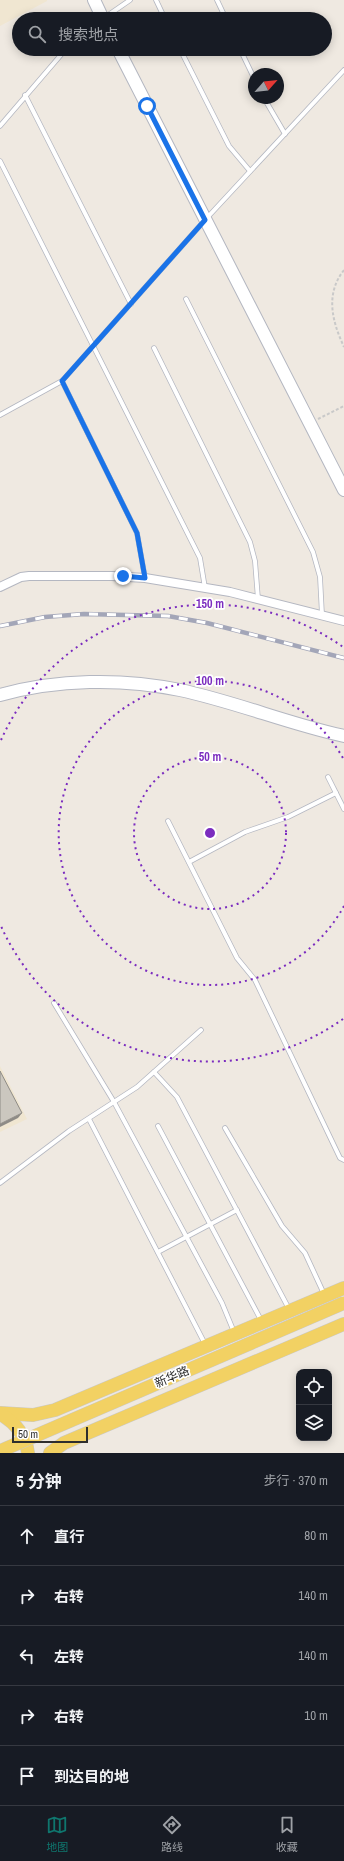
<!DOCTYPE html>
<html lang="zh">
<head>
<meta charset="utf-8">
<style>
  body { margin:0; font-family:"Archivo Narrow","Noto Sans SC",sans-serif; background:#242831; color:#f1f3f6 }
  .controls { position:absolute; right:12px; bottom:12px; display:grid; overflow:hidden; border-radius:8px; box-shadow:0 2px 10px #0003 }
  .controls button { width:36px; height:36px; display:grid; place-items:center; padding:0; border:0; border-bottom:1px solid #363941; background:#171b24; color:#f1f3f6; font:20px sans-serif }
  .compass { position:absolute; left:248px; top:68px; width:36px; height:36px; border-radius:50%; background:#171b24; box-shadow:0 2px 10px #0003; rotate:63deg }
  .scale { position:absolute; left:12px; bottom:10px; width:76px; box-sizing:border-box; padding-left:4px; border:2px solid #2e2e2e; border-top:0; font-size:11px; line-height:14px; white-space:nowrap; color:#2e2e2e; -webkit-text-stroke:3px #fff; paint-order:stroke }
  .stop { position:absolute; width:12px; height:12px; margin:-9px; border:3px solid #1a73e8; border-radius:50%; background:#fff }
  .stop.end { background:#1a73e8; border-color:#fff; box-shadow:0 1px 4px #0008 }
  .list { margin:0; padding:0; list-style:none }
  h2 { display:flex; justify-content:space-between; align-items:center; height:52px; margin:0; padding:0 16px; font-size:17px }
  h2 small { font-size:13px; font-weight:400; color:#9ea1a6 }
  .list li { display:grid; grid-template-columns:26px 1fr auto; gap:12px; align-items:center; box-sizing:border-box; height:60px; padding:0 16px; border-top:1px solid #363941 }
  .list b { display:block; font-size:15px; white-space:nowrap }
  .list em { font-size:13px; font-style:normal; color:#9ea1a6 }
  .icon { flex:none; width:22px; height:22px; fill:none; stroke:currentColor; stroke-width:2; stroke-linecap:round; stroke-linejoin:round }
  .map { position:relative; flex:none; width:344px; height:1453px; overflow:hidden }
  .search { position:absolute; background:#171b24; box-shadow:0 2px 10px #0003; left:12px; right:12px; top:12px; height:44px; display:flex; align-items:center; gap:10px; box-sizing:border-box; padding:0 14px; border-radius:22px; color:#9ea1a6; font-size:15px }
  .sheet { height:352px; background:#171b24 }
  nav { display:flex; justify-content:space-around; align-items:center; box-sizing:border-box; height:56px; border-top:1px solid #363941; background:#171b24; font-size:11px; color:#9ea1a6 }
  nav a { display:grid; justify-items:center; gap:2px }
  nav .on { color:#0f766e }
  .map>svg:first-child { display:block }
  .education { fill:#f0e6d1 }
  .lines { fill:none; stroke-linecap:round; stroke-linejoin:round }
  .lane-casing { stroke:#b4b7c1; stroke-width:5.5 }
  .street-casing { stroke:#b4b7c1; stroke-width:10 }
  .secondary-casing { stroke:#b4b7c1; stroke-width:14 }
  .primary-casing { stroke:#c9c9c9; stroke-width:14 }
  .path { stroke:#c9c9c9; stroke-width:2; stroke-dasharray:3 2; stroke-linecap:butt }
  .lane { stroke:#fff; stroke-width:4 }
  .street { stroke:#fff; stroke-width:8 }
  .secondary { stroke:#fff; stroke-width:12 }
  .primary { stroke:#f2d163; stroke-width:13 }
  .rail-casing { stroke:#a3a6b8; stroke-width:4.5 }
  .rail { stroke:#fff; stroke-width:3; stroke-dasharray:9; stroke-linecap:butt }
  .primary-bridge-casing { stroke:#c9c9c9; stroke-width:14; stroke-linecap:butt }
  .primary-bridge { stroke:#f2d163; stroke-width:13 }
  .shaded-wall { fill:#8e8b86 }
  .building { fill:#cbc7bf; stroke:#8e8b86 }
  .route { stroke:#1a73e8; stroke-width:5 }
  .ring { fill:none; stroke:#7b2cbf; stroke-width:2; stroke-dasharray:2 4 }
  .labels { text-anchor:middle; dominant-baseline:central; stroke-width:3.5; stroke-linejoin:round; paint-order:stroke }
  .street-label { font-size:12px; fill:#2e2e2e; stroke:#fff }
  .centre { fill:#7b2cbf; stroke:#fff; stroke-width:2 }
  .ring-label { font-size:12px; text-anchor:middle; font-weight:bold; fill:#7b2cbf; stroke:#fff; stroke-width:3.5; stroke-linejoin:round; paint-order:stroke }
</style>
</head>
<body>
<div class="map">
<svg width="344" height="1453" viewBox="0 0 344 1453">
  <rect width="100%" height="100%" fill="#efe9e1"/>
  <g class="education">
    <polygon points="0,0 47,0 47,1 0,26"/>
    <polygon points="0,1066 27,1119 0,1132"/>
  </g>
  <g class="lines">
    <g class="lane-casing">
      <g id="lane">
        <polyline points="156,0 165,19"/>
        <polyline points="217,0 226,19"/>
        <polyline points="104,18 130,0"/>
        <polyline points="180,49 229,146 250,171"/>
        <polyline points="240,49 254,78"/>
        <polyline points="25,95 131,304"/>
        <polyline points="264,98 285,134"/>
        <polyline points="0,126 66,49"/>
        <polyline points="0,161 200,558 205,588"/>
        <polyline points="186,299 313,552 320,577 322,615"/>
        <polyline points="154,348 250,542 255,561 258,599"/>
        <polyline points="62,381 137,533 145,578"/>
        <polyline points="0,415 62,381 205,220 344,70"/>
        <polyline points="328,777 344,809"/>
        <polyline points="168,821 237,958 255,980 340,1158 344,1160"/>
        <polyline points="189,862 245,832 288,817 336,793"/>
        <polyline points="54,1003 114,1102 222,1303 234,1332"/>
        <polyline points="154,1072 177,1097 289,1309"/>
        <polyline points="89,1119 205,1344"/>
        <polyline points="158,1126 262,1322"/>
        <polyline points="225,1128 282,1226 305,1253 324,1294"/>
        <polyline points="0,1183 69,1131 137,1087 201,1030"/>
        <polyline points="158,1252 237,1210"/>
      </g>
    </g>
    <g class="street-casing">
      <polyline id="street" points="0,587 21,577 29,576 112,576 145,578 230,592 344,621"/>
    </g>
    <g class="secondary-casing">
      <g id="secondary">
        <polyline points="94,0 103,19"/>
        <polyline points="118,49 344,490"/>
        <path d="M0,695C57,679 122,678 180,690C236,702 289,724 344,736"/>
      </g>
    </g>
    <g class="primary-casing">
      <g id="primary">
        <polyline points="0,1413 33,1415 55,1410 344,1288"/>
        <path d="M0,1414C15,1422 26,1436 28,1453"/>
        <polyline points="50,1453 64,1443 344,1324"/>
      </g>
    </g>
    <g class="path">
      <path d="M344,270C325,294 332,321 344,347"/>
      <polyline points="318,419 344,406"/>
    </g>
    <use href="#lane" class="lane"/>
    <use href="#street" class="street"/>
    <use href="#secondary" class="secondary"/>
    <use href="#primary" class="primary"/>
    <g class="rail-casing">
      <polyline id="rail" points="0,626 45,617 84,614 168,616 207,623 344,658"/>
    </g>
    <use href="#rail" class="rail"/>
    <g class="primary-bridge-casing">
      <polyline id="primary-bridge" points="0,1451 344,1303"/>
    </g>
    <use href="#primary-bridge" class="primary-bridge"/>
  </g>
  <polygon class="shaded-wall" points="22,1113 18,1118 0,1127 0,1124"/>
  <polygon class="building" points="0,1071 22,1113 0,1124"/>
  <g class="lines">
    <polyline class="route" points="123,576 145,578 137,533 62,381 205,220 147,106"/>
  </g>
  <g class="ring">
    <circle cx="210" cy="833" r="76"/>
    <path d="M344 906A152 152 0 1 1 344 760"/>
    <path d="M343 1019A229 229 0 0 1 1 926M1 740A229 229 0 0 1 343 647"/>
  </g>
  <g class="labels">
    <g class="street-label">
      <text transform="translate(172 1377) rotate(-23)">新华路</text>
    </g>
  </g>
  <circle cx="210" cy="833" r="6" class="centre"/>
  <g class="ring-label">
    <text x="210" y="608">150 m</text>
    <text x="210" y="685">100 m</text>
    <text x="210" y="761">50 m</text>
  </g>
</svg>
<div class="controls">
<button><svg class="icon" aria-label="locate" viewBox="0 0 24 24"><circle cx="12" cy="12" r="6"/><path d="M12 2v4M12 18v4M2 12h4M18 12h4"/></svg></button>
<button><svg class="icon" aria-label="layers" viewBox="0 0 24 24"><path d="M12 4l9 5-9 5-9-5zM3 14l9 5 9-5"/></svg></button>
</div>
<svg class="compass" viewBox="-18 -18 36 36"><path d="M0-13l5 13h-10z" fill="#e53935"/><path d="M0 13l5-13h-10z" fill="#9ea1a6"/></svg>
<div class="scale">50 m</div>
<div class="stop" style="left:147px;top:106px"></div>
<div class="stop end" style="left:123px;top:576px"></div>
<div class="search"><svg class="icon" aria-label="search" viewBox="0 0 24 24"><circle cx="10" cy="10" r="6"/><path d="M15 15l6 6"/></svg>搜索地点</div>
</div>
<section class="sheet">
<h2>5 分钟<small>步行 · 370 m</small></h2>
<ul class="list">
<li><svg class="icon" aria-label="ahead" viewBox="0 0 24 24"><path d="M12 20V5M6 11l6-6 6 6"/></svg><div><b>直行</b></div><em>80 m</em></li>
<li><svg class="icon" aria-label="right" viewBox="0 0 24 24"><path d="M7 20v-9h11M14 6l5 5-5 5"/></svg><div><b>右转</b></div><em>140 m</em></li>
<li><svg class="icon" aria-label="left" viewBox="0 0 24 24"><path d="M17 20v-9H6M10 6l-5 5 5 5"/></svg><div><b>左转</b></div><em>140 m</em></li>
<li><svg class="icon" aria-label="right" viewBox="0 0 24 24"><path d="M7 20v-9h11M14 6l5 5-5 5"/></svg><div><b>右转</b></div><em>10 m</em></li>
<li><svg class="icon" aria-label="arrive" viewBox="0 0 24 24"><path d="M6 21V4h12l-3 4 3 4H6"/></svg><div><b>到达目的地</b></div></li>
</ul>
</section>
<nav>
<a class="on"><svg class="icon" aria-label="map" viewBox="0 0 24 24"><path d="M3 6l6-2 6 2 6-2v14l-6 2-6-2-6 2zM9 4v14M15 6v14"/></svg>地图</a>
<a><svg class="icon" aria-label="directions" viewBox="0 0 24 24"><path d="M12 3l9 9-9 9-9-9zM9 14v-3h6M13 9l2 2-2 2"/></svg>路线</a>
<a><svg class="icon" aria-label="saved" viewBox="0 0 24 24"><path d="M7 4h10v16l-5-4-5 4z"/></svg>收藏</a>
</nav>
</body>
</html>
